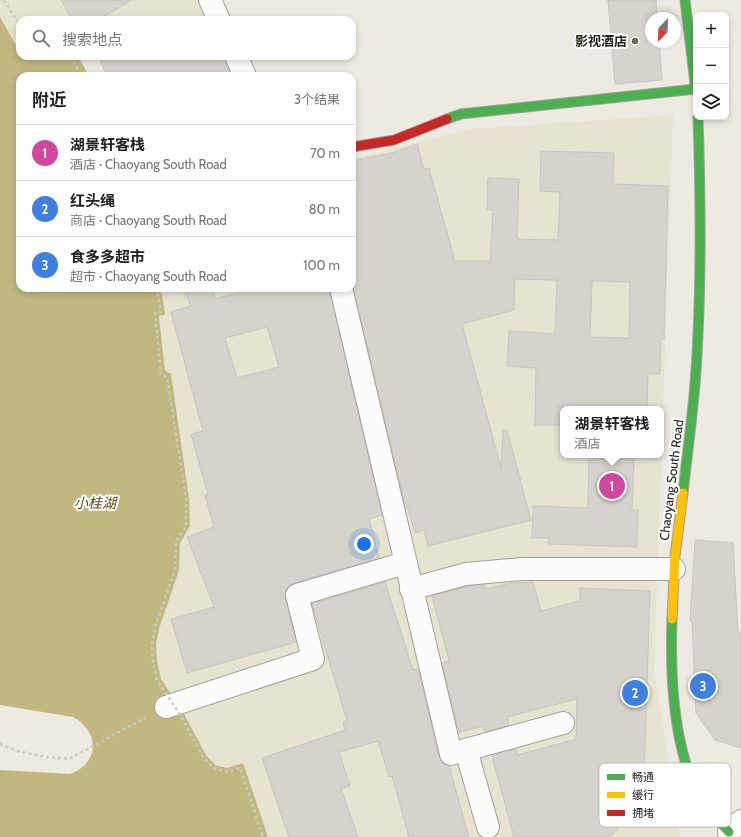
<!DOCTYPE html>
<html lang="zh">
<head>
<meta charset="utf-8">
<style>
  body { margin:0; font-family:Cabin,"Noto Sans SC",sans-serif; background:#f6f6f6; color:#202124 }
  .controls { position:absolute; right:12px; top:12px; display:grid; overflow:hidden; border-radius:8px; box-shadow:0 2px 6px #0003 }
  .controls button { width:36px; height:36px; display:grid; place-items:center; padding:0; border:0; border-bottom:1px solid #e0e0e0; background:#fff; color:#202124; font:20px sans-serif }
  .compass { position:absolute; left:645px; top:12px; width:36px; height:36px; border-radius:50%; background:#fff; box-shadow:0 2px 6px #0003; rotate:203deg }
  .you { position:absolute; left:364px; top:544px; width:14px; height:14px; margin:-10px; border:3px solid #fff; border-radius:50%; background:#1a73e8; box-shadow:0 0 0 6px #1a73e833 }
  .badge { display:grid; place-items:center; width:26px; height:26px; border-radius:50%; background:#d93025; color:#fff; font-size:13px; font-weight:700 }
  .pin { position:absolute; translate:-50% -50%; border:2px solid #fff; box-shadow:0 1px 4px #0006 }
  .popup { position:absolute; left:560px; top:406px; width:104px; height:52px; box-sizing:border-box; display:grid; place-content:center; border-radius:8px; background:#fff; filter:drop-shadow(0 1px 3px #0005); font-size:13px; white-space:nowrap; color:#757577 }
  .popup b { font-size:15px; color:#202124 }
  .popup::after { content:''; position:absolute; left:50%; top:100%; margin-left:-8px; border:8px solid transparent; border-top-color:#fff }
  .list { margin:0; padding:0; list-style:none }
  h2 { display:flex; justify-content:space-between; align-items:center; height:52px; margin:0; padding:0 16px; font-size:17px }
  h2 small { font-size:13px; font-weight:400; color:#757577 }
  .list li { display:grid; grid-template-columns:26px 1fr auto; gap:12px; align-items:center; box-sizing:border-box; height:56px; padding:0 16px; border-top:1px solid #e0e0e0 }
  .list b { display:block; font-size:15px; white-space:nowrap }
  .list p { margin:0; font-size:13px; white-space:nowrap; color:#757577 }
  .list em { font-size:13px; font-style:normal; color:#757577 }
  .icon { flex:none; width:22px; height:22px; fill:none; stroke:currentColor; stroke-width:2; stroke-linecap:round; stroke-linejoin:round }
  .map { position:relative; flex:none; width:741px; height:837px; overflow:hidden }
  .search { position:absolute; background:#fff; box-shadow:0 2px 6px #0003; left:16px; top:16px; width:340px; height:44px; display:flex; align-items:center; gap:10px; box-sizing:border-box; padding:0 14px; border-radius:12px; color:#757577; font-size:15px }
  .panel { position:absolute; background:#fff; box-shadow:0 2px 6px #0003; left:16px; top:72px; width:340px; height:220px; border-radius:12px }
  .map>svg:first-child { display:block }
  .built { fill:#e6e3d1; fill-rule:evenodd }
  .water { fill:#c1b880 }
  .building { fill:#d5d3cb; stroke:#c7c5be; fill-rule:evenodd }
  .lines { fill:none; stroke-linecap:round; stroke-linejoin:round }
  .street-casing { stroke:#a2a09a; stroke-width:24 }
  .fast-casing { stroke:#a2a09a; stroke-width:11 }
  .slow-casing { stroke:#a2a09a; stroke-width:11 }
  .jam-casing { stroke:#a2a09a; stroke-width:11 }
  .path { stroke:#cacac7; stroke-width:2.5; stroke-dasharray:3 3; stroke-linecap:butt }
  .street { stroke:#fcfcfa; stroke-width:22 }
  .fast { stroke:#4caf50; stroke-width:9 }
  .slow { stroke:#ffc107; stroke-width:9 }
  .jam { stroke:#c62828; stroke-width:9 }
  .path-bridge { stroke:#cacac7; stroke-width:2.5; stroke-dasharray:3 3; stroke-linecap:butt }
  .poi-dot { fill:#6a6961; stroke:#fff; stroke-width:1.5 }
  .labels { text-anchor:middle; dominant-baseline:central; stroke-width:4; stroke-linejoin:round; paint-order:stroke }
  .poi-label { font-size:13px; font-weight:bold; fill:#24231c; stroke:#fff; text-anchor:end }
  .street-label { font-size:13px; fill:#24231c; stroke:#fff }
  .water-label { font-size:14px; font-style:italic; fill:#564c11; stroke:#fff }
  .key { fill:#fff; stroke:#bdbdbb; stroke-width:1 }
  .key-label { font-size:11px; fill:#24231c }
</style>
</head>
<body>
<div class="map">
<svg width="741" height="837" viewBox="0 0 741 837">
  <rect width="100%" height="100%" fill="#eceae1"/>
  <g class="built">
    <polygon points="0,0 196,0 206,20 20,20 20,52 0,17"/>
    <path d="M673,115L654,670L680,837H268L243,763L228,768L215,765L206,755L184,714L161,679L157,661L156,644L159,629L179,570L180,543L190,526L189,499L171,374L165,371L159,316L165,315L162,295L159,288H352V159L470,129ZM563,409H661V455H563Z"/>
  </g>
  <path class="water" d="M0,17L20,52V56H78L89,76H20V288H159L162,295L165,315L159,316L165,371L171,374L189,499L190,526L180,543L179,570L159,629L156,644L157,661L161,679L184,714L206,755L215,765L227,768L243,763L268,837H0V770L70,774C100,763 100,732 73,717L0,705Z"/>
  <g class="building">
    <polygon points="61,0 132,0 98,20 73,20"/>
    <polygon points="608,0 656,0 657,18 651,18 651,42 659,42 662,80 615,84"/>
    <polygon points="98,56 222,56 231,76 107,76"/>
    <path d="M417,144L424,169L429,168L455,261H490L493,210H487L488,178L519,179L517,239L558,240L560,192L540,191L541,151L614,153L613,184L668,186L664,339H661L660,374H648L647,409H563V425H535L536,368L507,366L509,331L555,334L557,280L515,279L514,310L462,324L501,468L503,430H507L531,520L428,546L424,530L415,533L408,508L406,509L352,283V189L359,187L352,161L396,152ZM592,281L630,282L629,338L590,337Z"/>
    <path d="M183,288H211L216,299L255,288H329L382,515L369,519L379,558L293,583L288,587L285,592V598L296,642L187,673L171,619L214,607L187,537L214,527L205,495L208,494L191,434L203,431L171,312L191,306ZM267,327L279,367L237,378L225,338Z"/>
    <polygon points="589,455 634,455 632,510 638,510 637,547 548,544 549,538 532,538 533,506 588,508"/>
    <polygon points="695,540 733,543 738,632 741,632 741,748 715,740 696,713 692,621 690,621"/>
    <polygon points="385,582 413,670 418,669 439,757 442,763 449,766 469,837 409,837 392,776 389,777 378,741 339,752 350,786 341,789 358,837 289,837 262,758 345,730 343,722 347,721 312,604"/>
    <polygon points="533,582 541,611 580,601 580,588 650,591 644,780 632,811 623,824 610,837 514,837 492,756 516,749 518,755 576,739 577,699 507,717 509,725 485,732 484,726 459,732 442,663 449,661 432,596 468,586 484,585 485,589 511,583"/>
  </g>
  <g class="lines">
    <g class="street-casing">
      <g id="street">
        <polyline points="210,0 219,20"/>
        <polyline points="236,56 245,76"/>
        <polyline points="341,288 451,754 563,723"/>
        <polyline points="411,589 466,574 522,569 674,569"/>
        <polyline points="166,707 313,659 297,595 405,563"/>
        <polyline points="466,750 488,827"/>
        <polyline points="729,832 741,821"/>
      </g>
    </g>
    <g class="fast-casing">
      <g id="fast">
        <polyline points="685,0 696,91"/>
        <polyline points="447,119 461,114 696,89"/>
        <path d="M683,493C687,456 692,420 695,384C702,295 701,206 698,117"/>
        <path d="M672,619C670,676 673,755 704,805C710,815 721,823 729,832"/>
      </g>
    </g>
    <g class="slow-casing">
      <polyline id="slow" points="672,619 675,556 683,493"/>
    </g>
    <g class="jam-casing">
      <polyline id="jam" points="352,147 394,140 447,119"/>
    </g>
    <g class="path">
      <polyline points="4,0 17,21 20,22"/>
      <polyline points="71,56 81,76"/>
      <polyline points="0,744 17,751 46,757 69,759 145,718"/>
    </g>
    <use href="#street" class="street"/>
    <use href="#fast" class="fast"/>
    <use href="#slow" class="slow"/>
    <use href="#jam" class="jam"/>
    <polyline class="path-bridge" points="155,288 158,296 161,312 155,313 161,375 167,377 186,499 186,526 176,542 175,570 155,627 152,644 153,662 157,680 181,716 203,757 213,768 228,772 240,768 263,837"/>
  </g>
  <circle class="poi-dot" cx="635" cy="41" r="4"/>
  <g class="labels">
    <g class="poi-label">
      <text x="627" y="41">影视酒店</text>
    </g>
    <g class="street-label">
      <text transform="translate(671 480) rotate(-83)">Chaoyang South Road</text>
    </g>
    <g class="water-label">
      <text x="95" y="503">小桂湖</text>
    </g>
  </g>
  <rect x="599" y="763" width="132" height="64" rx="6" class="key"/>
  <rect x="607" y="774" width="18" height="6" fill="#4caf50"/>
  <rect x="607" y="792" width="18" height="6" fill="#ffc107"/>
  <rect x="607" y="810" width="18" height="6" fill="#c62828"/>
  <g class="key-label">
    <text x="632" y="781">畅通</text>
    <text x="632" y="799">缓行</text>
    <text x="632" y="817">拥堵</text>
  </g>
</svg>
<div class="controls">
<button>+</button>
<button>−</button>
<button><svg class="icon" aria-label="layers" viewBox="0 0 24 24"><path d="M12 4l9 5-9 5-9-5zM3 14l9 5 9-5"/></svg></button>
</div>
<svg class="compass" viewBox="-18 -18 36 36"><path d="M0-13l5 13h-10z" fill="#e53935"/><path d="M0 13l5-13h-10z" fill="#757577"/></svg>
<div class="you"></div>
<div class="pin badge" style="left:612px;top:486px;background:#d1479c">1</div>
<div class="popup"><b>湖景轩客栈</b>酒店</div>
<div class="pin badge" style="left:635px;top:693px;background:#3f7fe0">2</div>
<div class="pin badge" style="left:703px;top:686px;background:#3f7fe0">3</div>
<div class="search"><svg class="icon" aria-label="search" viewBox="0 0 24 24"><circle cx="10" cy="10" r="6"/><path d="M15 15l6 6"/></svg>搜索地点</div>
<section class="panel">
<h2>附近<small>3个结果</small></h2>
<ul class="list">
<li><span class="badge" style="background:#d1479c">1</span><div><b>湖景轩客栈</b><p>酒店 · Chaoyang South Road</p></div><em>70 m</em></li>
<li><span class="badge" style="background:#3f7fe0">2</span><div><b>红头绳</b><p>商店 · Chaoyang South Road</p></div><em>80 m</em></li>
<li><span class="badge" style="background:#3f7fe0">3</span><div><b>食多多超市</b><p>超市 · Chaoyang South Road</p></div><em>100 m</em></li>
</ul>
</section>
</div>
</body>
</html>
